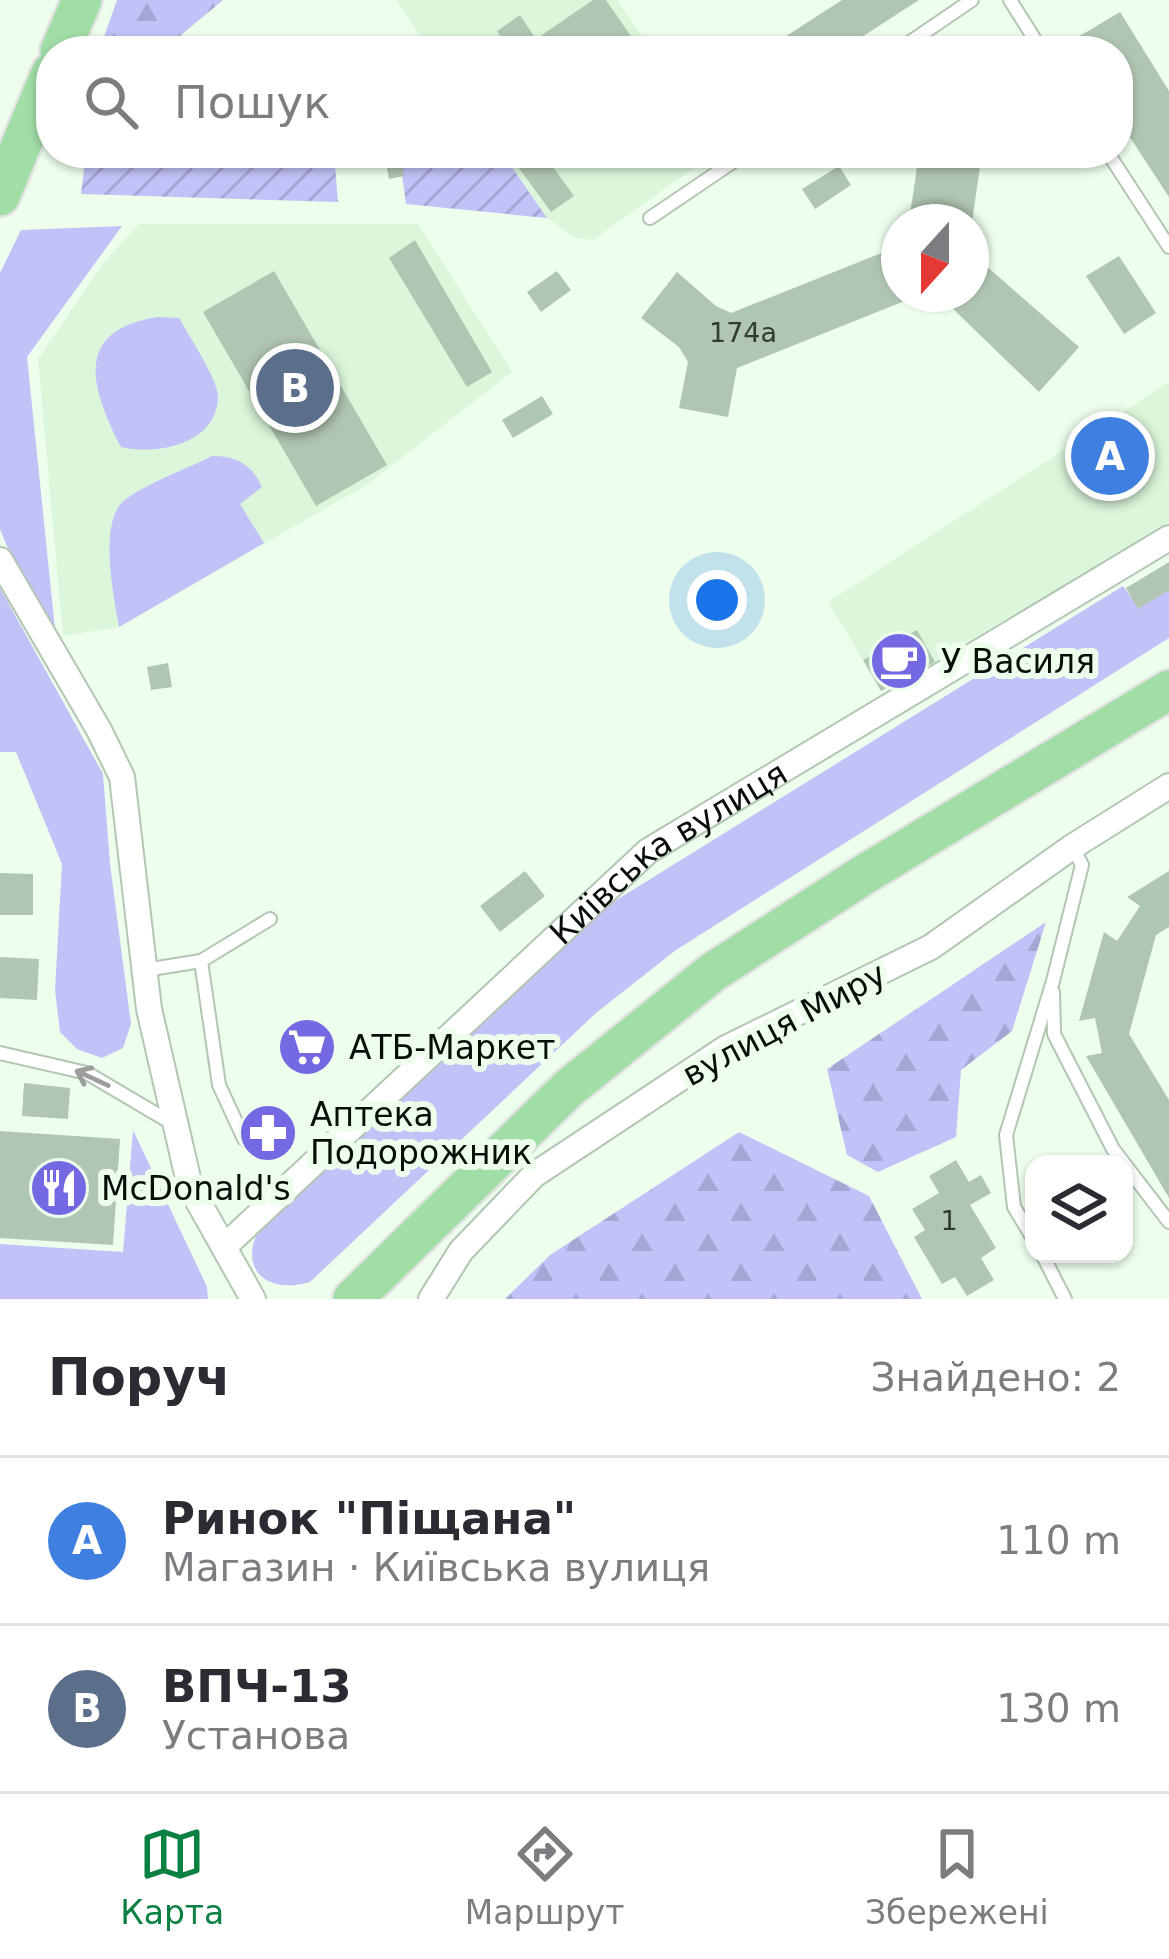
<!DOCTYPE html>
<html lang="uk">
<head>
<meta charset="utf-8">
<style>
  body { margin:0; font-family:"DejaVu Sans",sans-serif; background:#f2f2f3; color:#2b2b33 }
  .controls { position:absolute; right:36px; bottom:36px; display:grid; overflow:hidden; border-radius:24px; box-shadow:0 3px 9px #0004 }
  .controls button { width:108px; height:108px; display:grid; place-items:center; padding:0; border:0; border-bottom:3px solid #e1e1e2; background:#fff; color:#2b2b33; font:60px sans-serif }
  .compass { position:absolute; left:881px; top:204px; width:108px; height:108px; border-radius:50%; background:#fff; box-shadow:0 3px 9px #0004; rotate:201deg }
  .you { position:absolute; left:717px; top:600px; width:42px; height:42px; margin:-30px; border:9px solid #fff; border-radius:50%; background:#1a73e8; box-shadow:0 0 0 18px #1a73e833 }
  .badge { display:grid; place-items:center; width:78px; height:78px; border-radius:50%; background:#0b8043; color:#fff; font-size:39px; font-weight:700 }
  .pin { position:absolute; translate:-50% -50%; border:6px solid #fff; box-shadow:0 3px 12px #0006 }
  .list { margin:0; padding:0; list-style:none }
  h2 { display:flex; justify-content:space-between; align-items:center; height:156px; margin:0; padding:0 48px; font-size:51px }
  h2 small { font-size:39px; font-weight:400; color:#7c7c81 }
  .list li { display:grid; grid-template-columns:78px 1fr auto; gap:36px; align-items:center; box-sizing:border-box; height:168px; padding:0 48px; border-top:3px solid #e1e1e2 }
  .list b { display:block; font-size:45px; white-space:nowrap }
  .list p { margin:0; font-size:39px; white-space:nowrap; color:#7c7c81 }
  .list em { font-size:39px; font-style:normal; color:#7c7c81 }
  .icon { flex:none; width:66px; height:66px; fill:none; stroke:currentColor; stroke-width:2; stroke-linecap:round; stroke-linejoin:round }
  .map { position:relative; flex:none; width:1169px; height:1299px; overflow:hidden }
  .search { position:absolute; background:#fff; box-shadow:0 3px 9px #0004; left:36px; right:36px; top:36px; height:132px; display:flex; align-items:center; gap:30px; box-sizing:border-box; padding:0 42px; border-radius:48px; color:#7c7c81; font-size:45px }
  .sheet { height:492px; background:#fff }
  nav { display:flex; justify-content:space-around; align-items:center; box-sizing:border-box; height:168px; border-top:3px solid #e1e1e2; background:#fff; font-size:33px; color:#7c7c81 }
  nav a { display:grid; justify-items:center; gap:6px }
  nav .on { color:#0b8043 }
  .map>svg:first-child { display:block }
  .built { fill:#dbf6db }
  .grass { fill:#c2c2f8 }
  .forest { fill:url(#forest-firs) }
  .garden { fill:url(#garden-furrows) }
  .building { fill:#b1c6b2 }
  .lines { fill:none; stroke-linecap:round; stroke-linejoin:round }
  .lane-casing { stroke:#b2c6b3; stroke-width:16 }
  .street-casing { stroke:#b2c6b3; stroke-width:28 }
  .primary-casing { stroke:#e1e2e1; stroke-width:44 }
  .lane { stroke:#fff; stroke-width:12 }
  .street { stroke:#fff; stroke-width:24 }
  .primary { stroke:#a0dea6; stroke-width:39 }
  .oneway { stroke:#9c9e9c }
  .labels { text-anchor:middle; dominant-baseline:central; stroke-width:12; stroke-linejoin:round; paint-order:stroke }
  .number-label { font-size:27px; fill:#323b32 }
  .poi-label { font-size:33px; fill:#070d07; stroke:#edfeed; text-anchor:start }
  .street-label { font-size:33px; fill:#070d07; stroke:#edfeed }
</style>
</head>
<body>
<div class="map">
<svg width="1169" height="1299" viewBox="0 0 1169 1299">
  <defs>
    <pattern id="forest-firs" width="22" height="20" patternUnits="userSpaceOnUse" patternTransform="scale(3)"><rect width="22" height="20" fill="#c2c2f8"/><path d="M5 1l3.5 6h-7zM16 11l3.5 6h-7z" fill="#a5a6d3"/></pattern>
    <pattern id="garden-furrows" width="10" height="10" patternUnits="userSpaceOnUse" patternTransform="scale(3)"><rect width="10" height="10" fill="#c2c2f8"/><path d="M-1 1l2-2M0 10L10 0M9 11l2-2" fill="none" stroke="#a5a6d3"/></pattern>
  </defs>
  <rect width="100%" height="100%" fill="#edfeed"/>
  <g class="built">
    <polygon points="396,0 617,0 652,51 431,51"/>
    <polygon points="502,153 715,153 593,240 576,238 547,218"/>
    <polygon points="139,224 418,224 512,372 368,484 119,627 63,636 38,359 101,266"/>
    <polygon points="1169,382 1169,522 935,662 917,631 863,660 828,602"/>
  </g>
  <g class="grass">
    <polygon points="122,226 27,357 55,629 15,566 0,529 0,273 21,230"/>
    <path d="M158,317L179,318C189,336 217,378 218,396C218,444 156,456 121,447C91,388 72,330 158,317Z"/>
    <path d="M212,456C236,456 252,464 262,487L240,504L264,543L119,627C114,596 97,520 126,499C151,481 185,470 212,456Z"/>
    <path d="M1123,586L1139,608L1169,590V638L676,950L596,1013L310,1282C267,1295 236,1269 261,1226L602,909Z"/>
    <polygon points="0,588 103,774 110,864 131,1024 123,1048 102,1058 77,1049 60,1032 55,990 62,864 16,752 0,752"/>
    <polygon points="133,1130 207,1287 208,1299 0,1299 0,1244 123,1252"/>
  </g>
  <g class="forest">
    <polygon points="117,0 223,0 162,51 99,51"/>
    <polygon points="1046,922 1012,1031 961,1070 956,1137 878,1172 847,1155 827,1069"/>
    <polygon points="739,1132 869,1196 922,1299 505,1299 550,1255"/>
  </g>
  <g class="garden">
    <polygon points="86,153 334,153 338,202 81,194"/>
    <polygon points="399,153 502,153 547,218 406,204"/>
  </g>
  <g class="building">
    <polygon points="593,0 606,0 641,51 511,51 497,31 520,15 536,39"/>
    <polygon points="842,0 919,0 840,51 763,51"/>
    <polygon points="1120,12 1169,91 1169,197 1118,119 1118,51 1073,51 1068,43"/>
    <polygon points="384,153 400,153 404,176 389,179"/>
    <polygon points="508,153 543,153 574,196 551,212"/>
    <polygon points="919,153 982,153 972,222 909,222"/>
    <polygon points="839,166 851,185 815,209 802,189"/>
    <polygon points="415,240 492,372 467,387 389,258"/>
    <polygon points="971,241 984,264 1079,347 1039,392 950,306 907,300 737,368 728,417 679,408 688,362 679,347 641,318 677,272 716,306 731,313 899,246 899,294 971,294"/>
    <polygon points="1119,256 1156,313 1124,334 1086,276"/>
    <polygon points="274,271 387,465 316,506 203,312"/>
    <polygon points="557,271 571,290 541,312 527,292"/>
    <polygon points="542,396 553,414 513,438 502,420"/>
    <polygon points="1169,562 1169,590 1138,609 1126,588"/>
    <polygon points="917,630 935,662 881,691 863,660"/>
    <polygon points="168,663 172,687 151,690 147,667"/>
    <polygon points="525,871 545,896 500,932 480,906"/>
    <polygon points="1169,871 1169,927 1156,935 1129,1034 1169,1100 1169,1198 1086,1056 1102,1053 1095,1018 1079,1021 1104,932 1117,941 1140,906 1127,897"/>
    <polygon points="0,873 33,874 33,915 0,915"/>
    <polygon points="0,957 39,959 37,1000 0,998"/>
    <polygon points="24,1083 70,1088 68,1119 22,1116"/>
    <polygon points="0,1131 120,1139 113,1245 0,1238"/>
    <polygon points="956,1160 969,1182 981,1175 991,1193 970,1205 996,1248 981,1258 994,1280 967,1296 955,1277 942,1284 914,1237 925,1230 912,1209 939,1193 929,1176"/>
  </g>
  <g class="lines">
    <g class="lane-casing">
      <g id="lane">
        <polyline points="1010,0 1042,51"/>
        <polyline points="897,51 972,0"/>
        <polyline points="1108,153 1169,247"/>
        <polyline points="650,218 746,153"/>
        <polyline points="145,970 201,961"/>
        <polyline points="1053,992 1054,1034 1113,1149 1169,1222"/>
        <polyline points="0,1053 87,1073 175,1125"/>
        <polyline points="244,1139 219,1085 201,961 270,919"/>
        <polyline points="1034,1240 1014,1207 1006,1135 1053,981 1082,865 1073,848"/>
        <polyline points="1042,1254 1065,1299"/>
      </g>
    </g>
    <g class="street-casing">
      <g id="street">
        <polyline points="0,560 99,730 122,777 149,1009 190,1187 253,1299"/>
        <path id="s1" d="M225,1246L648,851L1169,538"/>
        <polyline points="431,1299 461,1251 534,1175 726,1048 931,947 1072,847 1169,786"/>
      </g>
    </g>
    <g class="primary-casing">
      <g id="primary">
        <polyline points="60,51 82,0"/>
        <polyline points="0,196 51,73"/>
        <polyline points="353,1299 569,1088 713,972 865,874 1169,690"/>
      </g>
    </g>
    <use href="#lane" class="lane"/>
    <use href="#street" class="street"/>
    <use href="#primary" class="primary"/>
  </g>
  <defs><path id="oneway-shaft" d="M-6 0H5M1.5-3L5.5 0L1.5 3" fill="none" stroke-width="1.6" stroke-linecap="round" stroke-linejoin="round" transform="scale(3)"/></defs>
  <use class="oneway" href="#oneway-shaft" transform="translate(92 1078) rotate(-155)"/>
  <defs>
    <g id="cafe-disc" transform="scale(3)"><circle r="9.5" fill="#7568e3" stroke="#edfeed"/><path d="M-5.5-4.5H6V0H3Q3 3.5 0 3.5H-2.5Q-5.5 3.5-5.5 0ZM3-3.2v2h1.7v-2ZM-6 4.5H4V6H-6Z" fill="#fff"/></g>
    <g id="supermarket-disc" transform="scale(3)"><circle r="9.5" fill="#7568e3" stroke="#edfeed"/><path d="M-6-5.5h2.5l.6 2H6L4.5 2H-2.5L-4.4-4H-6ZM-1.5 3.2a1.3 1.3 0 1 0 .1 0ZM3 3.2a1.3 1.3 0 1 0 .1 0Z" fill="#fff"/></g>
    <g id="pharmacy-disc" transform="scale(3)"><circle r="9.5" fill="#7568e3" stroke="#edfeed"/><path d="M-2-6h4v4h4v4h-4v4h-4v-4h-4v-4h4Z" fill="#fff"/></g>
    <g id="restaurant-disc" transform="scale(3)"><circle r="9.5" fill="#7568e3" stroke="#edfeed"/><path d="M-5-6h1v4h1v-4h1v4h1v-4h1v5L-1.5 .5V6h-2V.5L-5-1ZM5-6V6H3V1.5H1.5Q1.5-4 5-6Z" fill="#fff"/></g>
  </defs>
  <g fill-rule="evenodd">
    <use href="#cafe-disc" x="899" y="661"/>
    <use href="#supermarket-disc" x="307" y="1047"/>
    <use href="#pharmacy-disc" x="268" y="1133"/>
    <use href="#restaurant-disc" x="59" y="1188"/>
  </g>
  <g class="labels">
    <g class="number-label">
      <text x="743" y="332">174а</text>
      <text x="949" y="1220">1</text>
    </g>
    <g class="poi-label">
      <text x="941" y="661">У Василя</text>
      <text x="349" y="1047">АТБ-Маркет</text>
      <text x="310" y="1114">Аптека<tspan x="310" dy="38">Подорожник</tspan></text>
      <text x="101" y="1188">McDonald's</text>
    </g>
    <g class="street-label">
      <text stroke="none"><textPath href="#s1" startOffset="594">Київська вулиця</textPath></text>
      <text transform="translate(784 1024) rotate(-28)">вулиця Миру</text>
    </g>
  </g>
</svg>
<div class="controls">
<button><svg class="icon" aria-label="layers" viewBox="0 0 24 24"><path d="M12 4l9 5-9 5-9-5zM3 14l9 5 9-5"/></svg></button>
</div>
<svg class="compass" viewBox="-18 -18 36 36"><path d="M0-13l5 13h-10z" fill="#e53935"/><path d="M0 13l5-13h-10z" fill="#7c7c81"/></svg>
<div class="you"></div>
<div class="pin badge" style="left:1110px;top:456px;background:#3f7fe0">A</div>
<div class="pin badge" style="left:295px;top:388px;background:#5c6f8a">B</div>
<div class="search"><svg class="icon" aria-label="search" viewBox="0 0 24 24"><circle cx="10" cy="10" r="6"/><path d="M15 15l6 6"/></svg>Пошук</div>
</div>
<section class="sheet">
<h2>Поруч<small>Знайдено: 2</small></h2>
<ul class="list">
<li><span class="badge" style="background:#3f7fe0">A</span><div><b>Ринок &quot;Піщана&quot;</b><p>Магазин · Київська вулиця</p></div><em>110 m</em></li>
<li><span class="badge" style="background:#5c6f8a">B</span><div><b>ВПЧ-13</b><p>Установа</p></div><em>130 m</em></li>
</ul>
</section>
<nav>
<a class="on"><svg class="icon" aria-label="map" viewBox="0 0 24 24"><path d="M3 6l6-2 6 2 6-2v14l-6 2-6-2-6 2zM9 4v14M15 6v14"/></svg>Карта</a>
<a><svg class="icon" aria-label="directions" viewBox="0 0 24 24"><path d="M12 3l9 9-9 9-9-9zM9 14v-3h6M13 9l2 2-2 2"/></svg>Маршрут</a>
<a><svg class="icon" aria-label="saved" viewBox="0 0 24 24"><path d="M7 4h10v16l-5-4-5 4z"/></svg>Збережені</a>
</nav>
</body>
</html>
